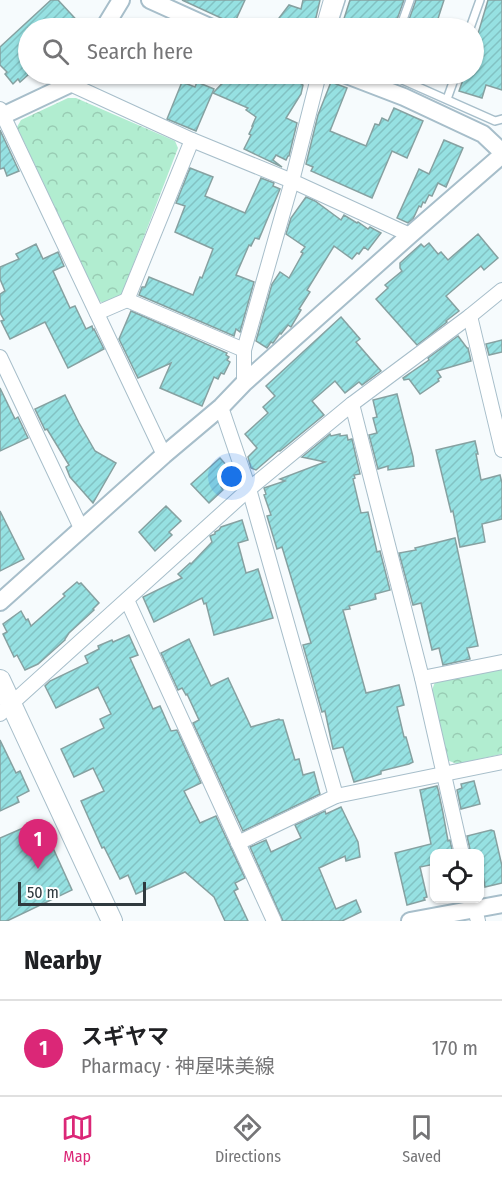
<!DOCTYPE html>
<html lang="en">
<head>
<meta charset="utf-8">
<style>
  body { margin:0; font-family:"Fira Sans Condensed","Noto Sans JP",sans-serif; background:#f6f6f6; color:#202124 }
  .controls { position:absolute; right:18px; bottom:18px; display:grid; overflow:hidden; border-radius:9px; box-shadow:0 2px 4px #0004 }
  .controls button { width:54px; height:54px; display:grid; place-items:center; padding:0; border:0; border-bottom:2px solid #e0e0e0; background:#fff; color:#202124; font:30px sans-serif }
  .scale { position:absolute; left:18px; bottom:15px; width:128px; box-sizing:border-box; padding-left:6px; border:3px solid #303a3f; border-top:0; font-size:16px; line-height:21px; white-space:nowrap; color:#303a3f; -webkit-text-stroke:4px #fff; paint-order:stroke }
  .you { position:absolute; left:232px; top:477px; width:21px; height:21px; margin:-15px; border:4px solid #fff; border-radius:50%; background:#1a73e8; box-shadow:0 0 0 9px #1a73e833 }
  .badge { display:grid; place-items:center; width:39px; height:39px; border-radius:50%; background:#db2777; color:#fff; font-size:20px; font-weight:700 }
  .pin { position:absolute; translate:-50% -50px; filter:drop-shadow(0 2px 3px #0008) }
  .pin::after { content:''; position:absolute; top:32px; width:21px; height:18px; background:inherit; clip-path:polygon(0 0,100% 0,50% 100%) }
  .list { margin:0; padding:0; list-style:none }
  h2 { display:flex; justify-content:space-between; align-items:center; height:78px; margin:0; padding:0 24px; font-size:26px }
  h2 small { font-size:20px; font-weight:400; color:#757577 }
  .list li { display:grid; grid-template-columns:39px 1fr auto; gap:18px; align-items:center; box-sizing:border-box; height:96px; padding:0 24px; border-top:2px solid #e0e0e0 }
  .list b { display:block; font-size:22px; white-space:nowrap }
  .list p { margin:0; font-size:20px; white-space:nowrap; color:#757577 }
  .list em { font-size:20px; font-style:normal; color:#757577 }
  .icon { flex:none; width:33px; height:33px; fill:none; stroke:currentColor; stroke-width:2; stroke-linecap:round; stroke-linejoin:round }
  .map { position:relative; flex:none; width:502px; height:921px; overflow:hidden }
  .search { position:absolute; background:#fff; box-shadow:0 2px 4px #0004; left:18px; right:18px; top:18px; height:66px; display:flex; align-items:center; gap:15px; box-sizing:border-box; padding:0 21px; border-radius:33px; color:#757577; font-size:22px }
  .sheet { height:174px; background:#fff }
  nav { display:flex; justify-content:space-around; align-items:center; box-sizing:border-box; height:84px; border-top:2px solid #e0e0e0; background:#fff; font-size:16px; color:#757577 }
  nav a { display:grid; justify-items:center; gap:3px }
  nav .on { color:#db2777 }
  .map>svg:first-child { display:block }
  .park { fill:url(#park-crowns) }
  .building { fill:url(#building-hatch); stroke:#86a1a1; stroke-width:1.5 }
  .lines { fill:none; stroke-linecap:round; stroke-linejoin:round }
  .service-casing { stroke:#a7beca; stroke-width:10 }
  .minor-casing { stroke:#a7beca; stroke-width:16 }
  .tertiary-casing { stroke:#a7beca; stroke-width:20 }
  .secondary-casing { stroke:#a7beca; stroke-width:22 }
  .service { stroke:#fff; stroke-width:7 }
  .minor { stroke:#fff; stroke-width:14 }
  .tertiary { stroke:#fff; stroke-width:16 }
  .secondary { stroke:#fff; stroke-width:20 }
</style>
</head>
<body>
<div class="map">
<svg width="502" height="921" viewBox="0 0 502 921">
  <defs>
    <pattern id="park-crowns" width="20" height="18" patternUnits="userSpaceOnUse" patternTransform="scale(1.5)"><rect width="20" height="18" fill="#b1edd0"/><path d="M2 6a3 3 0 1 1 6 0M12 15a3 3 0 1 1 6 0" fill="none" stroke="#99ccb4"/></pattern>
    <pattern id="building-hatch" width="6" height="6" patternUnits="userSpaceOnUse" patternTransform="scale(1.5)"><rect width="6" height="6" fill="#96e1e2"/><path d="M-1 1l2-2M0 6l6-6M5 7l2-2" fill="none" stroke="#82c2c3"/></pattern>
  </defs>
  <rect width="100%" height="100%" fill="#f6fbfd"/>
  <g class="park">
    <polygon points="68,98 76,98 175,141 178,148 120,299 106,304 99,301 17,127 21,120"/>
    <polygon points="502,668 502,754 457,764 447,760 432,690 435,682"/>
  </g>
  <g class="building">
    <polygon points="51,0 58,0 84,28 28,28 28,75 20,82 18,79 13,84 5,74 7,72 0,65 0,47"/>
    <polygon points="182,0 245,0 234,24"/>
    <polygon points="303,0 320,0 315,22 309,28 276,28 283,21 279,18 289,5 301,9"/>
    <polygon points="350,0 404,0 394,28 341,28"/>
    <polygon points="416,0 444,0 435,28 406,28"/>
    <polygon points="488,0 502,0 502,90 486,85 482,98 459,91 465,74 474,74 474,47"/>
    <polygon points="231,74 286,74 303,85 301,94 286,118 297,123 289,156 288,156 286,160 276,155 273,160 282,167 244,149 251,135 249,134 253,126 252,126 256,117 246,110 248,108 213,93"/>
    <polygon points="182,82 195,87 197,82 214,89 196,131 167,119"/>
    <polygon points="331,82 347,88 330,131 366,146 375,124 379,125 382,118 388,121 394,108 423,121 407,158 392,151 372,198 311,171 313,167 306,164 318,115"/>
    <polygon points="0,130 19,171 7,176 4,168 0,169"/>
    <polygon points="444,140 463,148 446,187 438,183 432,196 429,195 425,203 423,202 421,207 419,206 413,219 408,223 397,218 419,169 429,174"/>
    <polygon points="190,168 213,177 205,196 245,213 261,178 274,183 273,186 280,189 259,239 255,238 251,246 249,245 236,275 254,282 240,332 236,329 234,336 139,295 142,287 145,287 149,277 193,295 200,277 202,278 213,249 175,232 185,206 176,203"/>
    <polygon points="306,197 315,201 341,220 344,215 357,223 358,222 368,229 370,227 381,233 368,250 364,247 359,254 357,253 352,259 334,246 307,290 310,292 299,309 301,310 291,327 288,325 281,334 280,333 273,343 271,342 267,348 256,341 272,284 280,272 289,278 303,253 301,252 305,247 286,234 291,218"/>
    <polygon points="478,234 498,258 484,270 481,266 446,296 459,311 446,321 447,322 417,345 376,299 388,288 385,285 402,271 400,268 400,263 421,244 424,247 429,243 438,254 441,252 448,260"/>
    <polygon points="36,244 43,259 58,252 64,266 53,271 70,308 75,306 86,329 92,326 93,330 94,329 104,349 68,368 45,322 10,339 1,321 4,320 0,313 0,294 5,291 0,279 0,267 19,259 16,254"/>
    <polygon points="131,311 227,353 226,355 229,357 227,360 230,362 224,374 221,373 218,379 214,377 202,406 160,388 171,363 138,378 119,339"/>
    <polygon points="341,317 360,339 356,342 381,371 362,385 359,382 345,393 335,381 312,401 324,415 280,451 278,451 256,470 251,468 248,457 257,448 245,434 268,413 263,407 275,396 266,386"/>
    <polygon points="458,336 467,348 468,348 471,361 437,371 441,377 438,379 439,381 420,394 409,379 404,380 403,378 429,360 428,358"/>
    <polygon points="502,340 502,352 489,355 486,344"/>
    <polygon points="0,388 15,419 18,417 28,438 0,451"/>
    <polygon points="397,394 413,457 414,466 388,470 388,466 378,469 369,435 377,433 373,418 377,417 373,400"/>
    <polygon points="65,395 79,423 95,451 116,463 93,503 70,477 66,467 69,465 47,429 45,430 35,409"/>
    <polygon points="330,434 331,436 340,434 340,436 347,435 348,440 352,439 360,474 354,475 355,478 353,479 361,513 368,512 377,552 380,551 390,590 375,594 376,599 349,606 350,609 343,610 366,693 399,685 404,705 397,707 404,737 406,737 413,762 409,764 381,771 381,774 354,782 343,747 333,749 325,711 322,712 303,645 311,643 282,547 277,549 267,516 271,515 264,495 266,494 264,488 285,481 280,479 325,462 302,457"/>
    <polygon points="475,441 478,454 476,454 481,480 500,475 502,483 502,519 482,524 485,542 460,547 453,511 451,512 436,450"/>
    <polygon points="220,458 235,475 221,487 223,490 209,503 191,484"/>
    <polygon points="166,506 181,521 169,532 172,535 155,551 139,532"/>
    <polygon points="0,511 24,559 0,571"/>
    <polygon points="242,520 248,540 238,543 246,573 258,569 273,618 214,635 206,603 204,604 202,598 154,622 143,597 182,578 178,574 190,563 191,564 212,542 210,536 215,534 215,532 219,530 221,527"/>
    <polygon points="455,538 478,646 467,648 470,659 443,665 439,648 432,650 421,603 413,605 399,553 416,550 415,548"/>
    <polygon points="77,582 79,584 81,583 99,603 93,609 94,610 69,633 65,639 65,640 38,664 25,670 17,655 14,657 3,634 7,632 3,624 21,611 26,620 28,619 31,626 65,596 63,594"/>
    <polygon points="129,635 138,655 130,658 153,709 160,706 171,731 177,730 201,783 184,791 200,823 216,816 245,878 235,883 238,889 234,891 248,921 225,921 214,897 185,872 136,894 128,875 120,879 104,847 102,848 81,801 104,791 93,768 74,777 61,749 104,728 100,719 111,714 98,687 56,708 45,686 50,681 88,663 85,656 99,649 98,646 112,640 113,642"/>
    <polygon points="189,639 211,686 228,678 251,727 279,719 280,720 283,720 295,760 299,759 303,775 314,772 320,794 243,831 193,723 199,720 187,694 186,695 182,688 178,690 161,653"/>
    <polygon points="0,740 16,773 20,771 29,791 17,797 19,802 0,811"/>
    <polygon points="474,781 480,804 461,809 457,790 462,788 461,784"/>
    <polygon points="437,786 439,793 438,795 439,794 443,813 448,841 450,840 453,854 435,854 435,864 420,867 427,897 424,898 425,900 407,905 395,853 431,844 420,790"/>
    <polygon points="341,807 358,842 360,857 346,861 345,856 319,868 336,909 356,900 361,912 342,921 283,921 250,847 266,840 271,852 301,838 295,825 325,811 326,814"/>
    <polygon points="30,825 33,831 43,826 72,890 7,921 0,921 0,838"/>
    <polygon points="491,830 494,831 502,866 502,883 485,887 480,854 471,854 467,836"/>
  </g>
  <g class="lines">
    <g class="service-casing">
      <g id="service">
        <polyline points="332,28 341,0"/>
        <polyline points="400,28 410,0"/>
        <polyline points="470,28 480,0"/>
        <polyline points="389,74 495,121 502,119"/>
        <polyline points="447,99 456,74"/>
      </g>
    </g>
    <g class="minor-casing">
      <g id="minor">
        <polyline points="323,28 331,0"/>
        <polyline points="70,84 192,140 292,181 410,235"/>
        <polyline points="0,109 164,455"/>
        <polyline points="192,140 127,300 244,350"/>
        <polyline points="97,313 127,300"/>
        <polyline points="470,316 502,450"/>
        <polyline points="0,357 81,528"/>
        <polyline points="244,383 244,350 292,181 319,74"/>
        <polyline points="352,404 422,678 462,854"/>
        <polyline points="221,407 249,489 336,796"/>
        <polyline points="127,600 274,921"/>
        <polyline points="422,678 502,662"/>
        <polyline points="0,714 249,489 352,404 470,316 502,290"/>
        <polyline points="238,843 336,796 502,762"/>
        <polyline points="472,898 478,921"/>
      </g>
    </g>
    <g class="tertiary-casing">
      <g id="tertiary">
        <polyline points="150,0 212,28"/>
        <polyline points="104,28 121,0"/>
        <polyline points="344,74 404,97 483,134 502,152"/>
        <polyline points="0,117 70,84 77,74"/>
        <polyline points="0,602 164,455 221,407 244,383 410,235 502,155"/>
        <polyline points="410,921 502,904"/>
      </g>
    </g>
    <g class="secondary-casing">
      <polyline id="secondary" points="0,680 112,921"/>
    </g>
    <use href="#service" class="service"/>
    <use href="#minor" class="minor"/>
    <use href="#tertiary" class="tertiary"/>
    <use href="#secondary" class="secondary"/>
  </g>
</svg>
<div class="controls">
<button><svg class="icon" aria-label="locate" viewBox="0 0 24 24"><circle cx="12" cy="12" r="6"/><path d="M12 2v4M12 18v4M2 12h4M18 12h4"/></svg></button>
</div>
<div class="scale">50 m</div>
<div class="you"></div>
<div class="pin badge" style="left:38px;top:869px">1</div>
<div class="search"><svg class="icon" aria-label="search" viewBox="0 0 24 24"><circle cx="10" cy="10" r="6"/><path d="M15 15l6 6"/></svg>Search here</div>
</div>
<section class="sheet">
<h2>Nearby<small></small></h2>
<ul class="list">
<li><span class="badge">1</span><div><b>スギヤマ</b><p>Pharmacy · 神屋味美線</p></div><em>170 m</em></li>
</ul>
</section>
<nav>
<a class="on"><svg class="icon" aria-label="map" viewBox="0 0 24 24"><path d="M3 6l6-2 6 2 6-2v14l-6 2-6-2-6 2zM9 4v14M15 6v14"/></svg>Map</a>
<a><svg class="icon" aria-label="directions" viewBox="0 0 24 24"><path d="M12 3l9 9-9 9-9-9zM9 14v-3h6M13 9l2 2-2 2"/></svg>Directions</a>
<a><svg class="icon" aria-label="saved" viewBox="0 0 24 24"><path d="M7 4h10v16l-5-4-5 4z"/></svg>Saved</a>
</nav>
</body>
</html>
